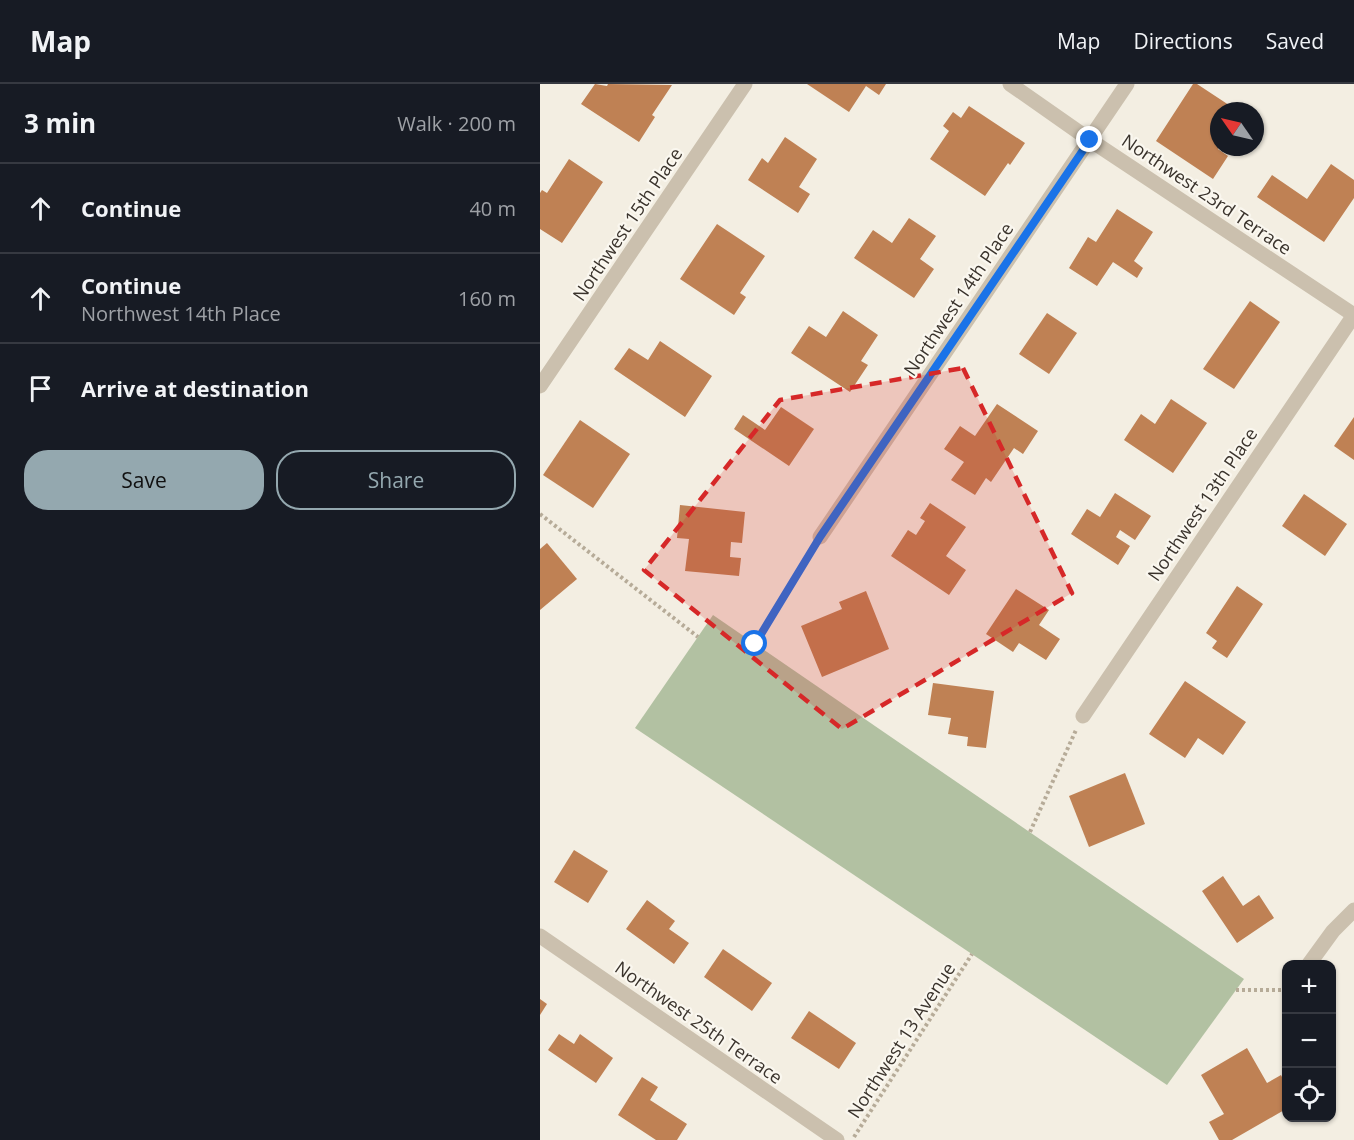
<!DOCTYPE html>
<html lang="en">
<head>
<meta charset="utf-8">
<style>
  body { margin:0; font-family:"Open Sans",sans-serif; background:#20242c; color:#f1f3f6 }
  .controls { position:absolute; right:18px; bottom:18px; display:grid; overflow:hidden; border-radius:12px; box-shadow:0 2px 4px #0004 }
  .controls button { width:54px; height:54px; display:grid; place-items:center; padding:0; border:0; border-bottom:2px solid #363941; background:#171b24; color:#f1f3f6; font:30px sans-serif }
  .compass { position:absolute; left:670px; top:18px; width:54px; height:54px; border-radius:50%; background:#171b24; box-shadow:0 2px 4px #0004; rotate:304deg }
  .stop { position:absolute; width:18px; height:18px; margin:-14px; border:4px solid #1a73e8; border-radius:50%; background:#fff }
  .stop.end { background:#1a73e8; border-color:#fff; box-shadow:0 2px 6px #0008 }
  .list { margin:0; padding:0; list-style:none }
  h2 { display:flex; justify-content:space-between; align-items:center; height:78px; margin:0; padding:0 24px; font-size:26px }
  h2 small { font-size:20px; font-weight:400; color:#9ea1a6 }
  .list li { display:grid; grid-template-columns:39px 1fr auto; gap:18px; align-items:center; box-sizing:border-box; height:90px; padding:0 24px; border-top:2px solid #363941 }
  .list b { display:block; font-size:22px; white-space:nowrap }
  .list p { margin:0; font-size:20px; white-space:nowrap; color:#9ea1a6 }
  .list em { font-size:20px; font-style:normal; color:#9ea1a6 }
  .actions { display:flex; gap:12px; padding:18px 24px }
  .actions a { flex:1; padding:14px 0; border:2px solid #94a8af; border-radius:24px; text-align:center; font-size:21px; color:#94a8af }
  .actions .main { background:#94a8af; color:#111 }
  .icon { flex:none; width:33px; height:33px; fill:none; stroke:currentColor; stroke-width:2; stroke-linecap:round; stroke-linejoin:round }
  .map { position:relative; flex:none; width:814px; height:1056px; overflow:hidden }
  header { display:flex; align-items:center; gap:36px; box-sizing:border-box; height:84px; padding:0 30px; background:#171b24; border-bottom:2px solid #363941 }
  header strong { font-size:28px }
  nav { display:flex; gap:33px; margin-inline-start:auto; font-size:21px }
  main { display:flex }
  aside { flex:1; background:#171b24 }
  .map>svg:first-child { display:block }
  .green { fill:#b2c1a2 }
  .building { fill:#bf8154 }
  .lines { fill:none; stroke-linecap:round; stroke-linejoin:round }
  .path { stroke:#b6ab98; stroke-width:4; stroke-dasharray:3 3; stroke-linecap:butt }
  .minor { stroke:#cbc0ae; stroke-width:15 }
  .route { stroke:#1a73e8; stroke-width:8 }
  .marked { fill:#d62828; fill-opacity:0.2; stroke:#d62828; stroke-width:4.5; stroke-dasharray:12 8; stroke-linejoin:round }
  .labels { text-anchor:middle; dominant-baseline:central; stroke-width:4.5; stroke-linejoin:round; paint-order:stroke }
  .street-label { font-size:18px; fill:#3a332c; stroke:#faf7ef }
</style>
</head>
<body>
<header>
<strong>Map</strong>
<nav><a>Map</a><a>Directions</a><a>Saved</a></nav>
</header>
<main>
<aside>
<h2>3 min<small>Walk · 200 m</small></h2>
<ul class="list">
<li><svg class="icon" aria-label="ahead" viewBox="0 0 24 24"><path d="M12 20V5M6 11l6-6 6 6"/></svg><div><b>Continue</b></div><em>40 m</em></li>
<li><svg class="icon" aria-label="ahead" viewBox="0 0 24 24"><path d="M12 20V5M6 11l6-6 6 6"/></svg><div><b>Continue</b><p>Northwest 14th Place</p></div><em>160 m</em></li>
<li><svg class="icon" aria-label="arrive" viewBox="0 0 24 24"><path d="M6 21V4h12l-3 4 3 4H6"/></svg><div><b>Arrive at destination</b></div></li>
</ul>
<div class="actions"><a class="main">Save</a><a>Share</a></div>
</aside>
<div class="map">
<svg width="814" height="1056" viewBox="0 0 814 1056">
  <rect width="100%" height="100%" fill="#f3eee2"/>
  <polygon class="green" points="173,531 704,895 627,1001 95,644"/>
  <g class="building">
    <polygon points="55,0 67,2 68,0 132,1 112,31 115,33 99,58 41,20"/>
    <polygon points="267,0 346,0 339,11 326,2 309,28"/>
    <polygon points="653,0 657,0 698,27 679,27 678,65 688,72 673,95 616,57"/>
    <polygon points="429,22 485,59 470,81 468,79 445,112 390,75 409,47 403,42 413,28 421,34"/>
    <polygon points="245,53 277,75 259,103 270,110 258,129 208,96 222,74 228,79"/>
    <polygon points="29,75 63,98 22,159 0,145 0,109 2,106 7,109"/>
    <polygon points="791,80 814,96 814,114 784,158 717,113 732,91 767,115"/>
    <polygon points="577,125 613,148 594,177 603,184 597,194 573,178 557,202 529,184 548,153 556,158"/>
    <polygon points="369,134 396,152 380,175 394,185 374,214 314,174 333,146 352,159"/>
    <polygon points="177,140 225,172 200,209 206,213 194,231 140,195"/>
    <polygon points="710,217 740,238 694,305 663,285"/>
    <polygon points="303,227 338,251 321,277 328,281 310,308 251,269 269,242 286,253"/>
    <polygon points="507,229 537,249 509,290 479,270"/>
    <polygon points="120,257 172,292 145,333 74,285 89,264 108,276"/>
    <polygon points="631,315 667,339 633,389 584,356 601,330 615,340"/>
    <polygon points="457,320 498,347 483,370 474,364 451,398 446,394 435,411 411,396 424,378 404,365 420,342 435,352"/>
    <polygon points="241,323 274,345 249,382 194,345 203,331 225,346"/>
    <polygon points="814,333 814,376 794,362"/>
    <polygon points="40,336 90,370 53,424 3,391"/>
    <polygon points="575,409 611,432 595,456 580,446 576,453 590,462 578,481 531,450 547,425 560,433"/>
    <polygon points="764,410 807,440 785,472 742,442"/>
    <polygon points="390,419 426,443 406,472 426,486 409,511 351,472 368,446 376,451 385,437 380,434"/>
    <polygon points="140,421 205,428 202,459 191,458 190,473 201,474 199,492 145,487 149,455 137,454"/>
    <polygon points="7,459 37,495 0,526 0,465"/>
    <polygon points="697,502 723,520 687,574 672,564 677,557 666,549"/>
    <polygon points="476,505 509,526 499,541 520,555 506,576 479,559 473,568 446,550"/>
    <polygon points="326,507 349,565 282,593 261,542 302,525 299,518"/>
    <polygon points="645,597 706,638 683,671 658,654 645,674 609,650"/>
    <polygon points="393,599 454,607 446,664 427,662 428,653 408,650 411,634 388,631"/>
    <polygon points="585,689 605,740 549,763 529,712"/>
    <polygon points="34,766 68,787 48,819 14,798"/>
    <polygon points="683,792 703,822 719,811 734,834 697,859 662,807"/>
    <polygon points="107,816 135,837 129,845 149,859 134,880 86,845"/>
    <polygon points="183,865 232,899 212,927 164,893"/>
    <polygon points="0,915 7,920 0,931"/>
    <polygon points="269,927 316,959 299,985 251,954"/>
    <polygon points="19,950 34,960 40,950 73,974 56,999 8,966"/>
    <polygon points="707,964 727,999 741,991 746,1001 746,1025 692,1056 679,1056 669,1038 684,1030 661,991"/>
    <polygon points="102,993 118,1003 110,1016 147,1040 137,1056 116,1056 78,1031"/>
  </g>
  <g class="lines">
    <g class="path">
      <polyline points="0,430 158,553"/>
      <polyline points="215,560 272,466"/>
      <polyline points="490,748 536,646"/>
      <polyline points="696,906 746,906"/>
      <polyline points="314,1053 432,870"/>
    </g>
    <g class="minor">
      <polyline points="470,0 550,56 814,231"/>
      <polyline points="0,302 205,0"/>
      <polyline points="280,453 587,0"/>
      <polyline points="543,632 814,231"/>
      <polyline points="0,852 297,1056"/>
      <polyline points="769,880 793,847 814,826"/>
    </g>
  </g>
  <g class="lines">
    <polyline class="route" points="215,560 280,453 550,56"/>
  </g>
  <path class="marked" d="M423,284L532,509L302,645L104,486L240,316Z"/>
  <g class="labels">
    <g class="street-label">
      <text transform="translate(667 110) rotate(34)">Northwest 23rd Terrace</text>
      <text transform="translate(87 140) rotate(-56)">Northwest 15th Place</text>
      <text transform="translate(418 215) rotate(-56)">Northwest 14th Place</text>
      <text transform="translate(662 420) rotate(-56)">Northwest 13th Place</text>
      <text transform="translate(159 938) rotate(35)">Northwest 25th Terrace</text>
      <text transform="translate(361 956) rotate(-57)">Northwest 13 Avenue</text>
    </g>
  </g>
</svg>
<div class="controls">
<button>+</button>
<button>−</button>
<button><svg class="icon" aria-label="locate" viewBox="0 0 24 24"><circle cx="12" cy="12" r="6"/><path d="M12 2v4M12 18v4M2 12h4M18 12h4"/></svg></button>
</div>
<svg class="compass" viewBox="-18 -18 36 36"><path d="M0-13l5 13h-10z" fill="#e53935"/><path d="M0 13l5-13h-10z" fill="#9ea1a6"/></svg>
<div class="stop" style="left:215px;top:560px"></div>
<div class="stop end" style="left:550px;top:56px"></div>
</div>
</main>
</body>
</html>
